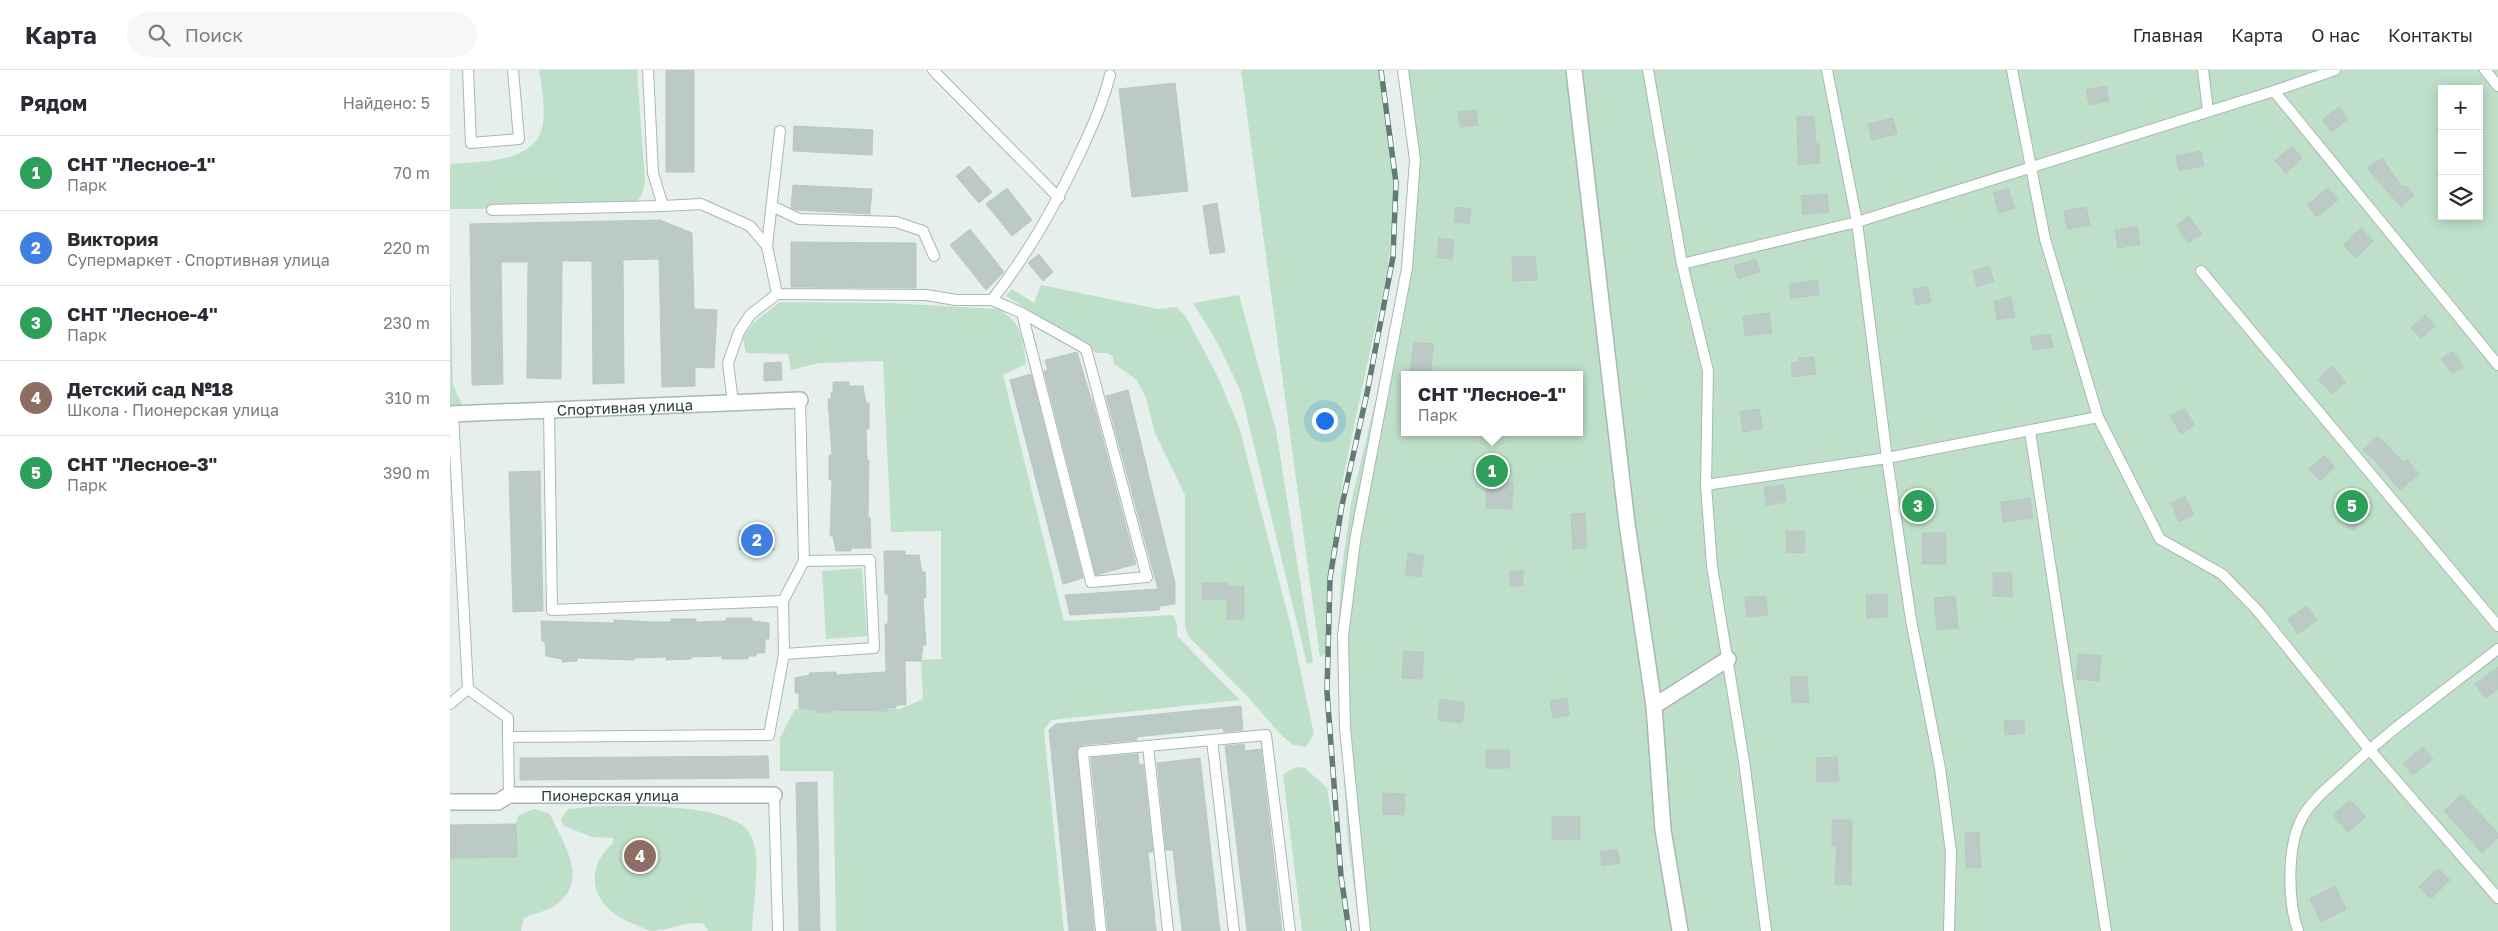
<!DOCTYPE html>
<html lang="ru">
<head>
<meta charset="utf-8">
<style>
  body { margin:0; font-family:"Golos Text",sans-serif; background:#f7f7f7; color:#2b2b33 }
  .controls { position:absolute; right:15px; top:15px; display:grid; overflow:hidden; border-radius:0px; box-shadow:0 2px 12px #0003 }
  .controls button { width:45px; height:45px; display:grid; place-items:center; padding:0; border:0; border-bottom:1px solid #e1e1e2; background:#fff; color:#2b2b33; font:25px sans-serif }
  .you { position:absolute; left:874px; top:350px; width:18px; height:18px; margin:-12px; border:4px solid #fff; border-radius:50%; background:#1a73e8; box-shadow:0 0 0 8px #1a73e833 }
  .badge { display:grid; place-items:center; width:32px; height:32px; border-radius:50%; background:#855347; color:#fff; font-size:16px; font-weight:700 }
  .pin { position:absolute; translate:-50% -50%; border:2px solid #fff; box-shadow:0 1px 5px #0006 }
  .popup { position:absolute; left:951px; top:301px; width:182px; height:65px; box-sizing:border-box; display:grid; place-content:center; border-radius:0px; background:#fff; filter:drop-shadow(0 1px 4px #0005); font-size:16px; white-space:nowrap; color:#7c7c81 }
  .popup b { font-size:19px; color:#2b2b33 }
  .popup::after { content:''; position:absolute; left:50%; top:100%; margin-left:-10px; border:10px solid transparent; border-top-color:#fff }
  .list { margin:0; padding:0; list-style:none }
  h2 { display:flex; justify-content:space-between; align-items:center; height:65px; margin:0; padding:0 20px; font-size:21px }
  h2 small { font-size:16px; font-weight:400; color:#7c7c81 }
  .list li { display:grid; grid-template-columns:32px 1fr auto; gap:15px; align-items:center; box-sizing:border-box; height:75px; padding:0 20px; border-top:1px solid #e1e1e2 }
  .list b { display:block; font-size:19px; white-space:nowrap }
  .list p { margin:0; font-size:16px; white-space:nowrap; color:#7c7c81 }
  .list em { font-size:16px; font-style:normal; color:#7c7c81 }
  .icon { flex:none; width:28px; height:28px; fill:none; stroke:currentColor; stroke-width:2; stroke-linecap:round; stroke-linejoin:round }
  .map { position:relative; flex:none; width:2048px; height:861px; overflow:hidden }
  header { display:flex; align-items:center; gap:30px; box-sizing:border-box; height:70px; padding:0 25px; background:#fff; border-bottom:1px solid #e1e1e2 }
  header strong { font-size:24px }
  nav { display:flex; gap:28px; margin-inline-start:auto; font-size:18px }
  .search { width:350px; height:45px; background:#f7f7f7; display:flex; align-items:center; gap:12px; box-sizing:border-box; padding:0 18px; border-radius:28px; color:#7c7c81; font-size:19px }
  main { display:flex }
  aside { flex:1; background:#fff }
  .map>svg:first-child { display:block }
  .green { fill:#bfe0c8; fill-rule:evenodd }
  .building { fill:#bbcac4; stroke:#b8c9c2 }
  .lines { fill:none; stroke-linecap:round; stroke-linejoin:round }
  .service-casing { stroke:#a8b8b2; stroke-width:12 }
  .minor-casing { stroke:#a8b8b2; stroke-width:18 }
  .service { stroke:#fff; stroke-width:10 }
  .minor { stroke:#fff; stroke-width:15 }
  .rail-casing { stroke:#5f7d75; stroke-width:5.5 }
  .rail { stroke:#f7fbf9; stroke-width:4; stroke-dasharray:11; stroke-linecap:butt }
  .labels { text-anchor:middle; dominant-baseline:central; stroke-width:4.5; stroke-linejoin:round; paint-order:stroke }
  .street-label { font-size:15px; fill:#24423a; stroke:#f7fbf9 }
</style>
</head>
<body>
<header>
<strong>Карта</strong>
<div class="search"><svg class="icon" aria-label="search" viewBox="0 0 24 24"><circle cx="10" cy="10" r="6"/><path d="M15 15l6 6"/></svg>Поиск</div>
<nav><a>Главная</a><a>Карта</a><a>О нас</a><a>Контакты</a></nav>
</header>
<main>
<aside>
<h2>Рядом<small>Найдено: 5</small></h2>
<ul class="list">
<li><span class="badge" style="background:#2e9e5b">1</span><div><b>СНТ &quot;Лесное-1&quot;</b><p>Парк</p></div><em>70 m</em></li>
<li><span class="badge" style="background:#3f7fe0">2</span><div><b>Виктория</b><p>Супермаркет · Спортивная улица</p></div><em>220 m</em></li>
<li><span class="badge" style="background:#2e9e5b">3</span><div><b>СНТ &quot;Лесное-4&quot;</b><p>Парк</p></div><em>230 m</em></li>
<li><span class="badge" style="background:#8d6e63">4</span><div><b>Детский сад №18</b><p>Школа · Пионерская улица</p></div><em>310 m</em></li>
<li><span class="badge" style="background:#2e9e5b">5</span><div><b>СНТ &quot;Лесное-3&quot;</b><p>Парк</p></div><em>390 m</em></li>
</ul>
</aside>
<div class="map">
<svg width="2048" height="861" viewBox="0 0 2048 861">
  <rect width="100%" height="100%" fill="#e6efeb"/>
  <g class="green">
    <path d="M89,0H187L195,113L191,126L184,135L129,138L0,139V94C28,92 84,93 92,58C96,39 92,19 89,0Z"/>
    <polygon points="791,0 929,0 945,118 938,198 894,403 880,503 877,583 870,587"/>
    <path d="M948,0H2048V861H910L898,773L887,578L891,506L901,433L948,236L958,141L961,102ZM1992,19H2029V146H1992ZM954,305H1130V362H954Z"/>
    <polygon points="0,188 3,315 13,337 0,338"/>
    <polygon points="591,215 708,239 727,237 736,247 769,309 790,360 841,557 864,664 856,677 843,675 829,663 799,628 739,567 735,557 735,425 705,363 696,328 686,309 664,294 663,287 658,283 647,283 556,226 562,219 584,233"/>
    <polygon points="789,225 826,360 863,592 857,594 791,322 767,272 743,233"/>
    <path d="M330,232L438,233L549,239C573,255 572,266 576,294L553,305L614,551L723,545L727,554V566L790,630L601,650L594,660L614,861H386L383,701H330V668L345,639H450L473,629L471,590L491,589V461L441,462L433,291L369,293L341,300L338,284L296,283L293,268L303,253Z"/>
    <polygon points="412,498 417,566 376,569 372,501"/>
    <polygon points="846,697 855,698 877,718 901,861 852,861 833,704"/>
    <path d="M153,736C190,736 262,734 292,755C298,759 303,769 305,777C309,794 303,841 302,861H258L254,854C236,850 220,861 201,861C196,860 192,857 187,855C147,842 128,805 163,773V768L142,767L114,756L111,749L118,739Z"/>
    <path d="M85,739L100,744C113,774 142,812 103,837C94,842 83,844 74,848L71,861H0V788L67,787L66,754L69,745Z"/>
  </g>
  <g class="building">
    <rect x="216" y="0" width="28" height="102"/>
    <polygon points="725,13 738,121 682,127 669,19"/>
    <polygon points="1656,16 1659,31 1639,35 1636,20"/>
    <polygon points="1889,37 1898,49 1882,62 1872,50"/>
    <polygon points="1026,40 1028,55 1010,57 1008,42"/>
    <polygon points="1364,46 1366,74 1369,73 1370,93 1348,95 1347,47"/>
    <polygon points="1443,48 1447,64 1422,70 1418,54"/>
    <polygon points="344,56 423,60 422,85 343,81"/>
    <polygon points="1842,76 1852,88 1836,103 1825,91"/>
    <polygon points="1751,81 1754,96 1729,101 1726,86"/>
    <polygon points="1932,88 1952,117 1955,115 1964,125 1951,137 1917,98"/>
    <polygon points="519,96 542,122 529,133 506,106"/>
    <polygon points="343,115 422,119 420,144 346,140 341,138"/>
    <polygon points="557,118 582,150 562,166 536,134"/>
    <polygon points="1558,118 1565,138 1549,143 1543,123"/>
    <polygon points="1878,118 1888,130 1867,147 1857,135"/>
    <polygon points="1377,124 1379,142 1353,145 1351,126"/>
    <polygon points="767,133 775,182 760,184 753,136"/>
    <polygon points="1006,137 1021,139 1019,154 1004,152"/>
    <polygon points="1636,137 1640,155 1617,159 1614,141"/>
    <polygon points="1739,146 1752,164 1739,173 1726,156"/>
    <polygon points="210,150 242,163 244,239 267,240 264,298 245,297 245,316 212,317 209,189 173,190 174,313 143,314 142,191 112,191 111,309 77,308 78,192 51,192 53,314 22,315 20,154"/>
    <polygon points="1687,156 1690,174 1668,178 1665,160"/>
    <polygon points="1911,158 1923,171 1906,188 1893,175"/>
    <polygon points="520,159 554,202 536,220 500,175"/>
    <polygon points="989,168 1004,170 1002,189 987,188"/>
    <polygon points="341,172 466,173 466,218 341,217"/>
    <polygon points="589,184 603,202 593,211 578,193"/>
    <polygon points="1085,186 1087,210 1063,211 1062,187"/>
    <polygon points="1306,189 1310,202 1288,209 1284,196"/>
    <polygon points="1539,196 1544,211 1527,217 1523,201"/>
    <polygon points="1368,210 1369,225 1341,228 1339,214"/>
    <polygon points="1477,216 1481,232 1466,235 1463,219"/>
    <polygon points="1561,227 1565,247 1547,250 1544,231"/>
    <polygon points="1319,243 1322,263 1295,266 1293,246"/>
    <polygon points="1975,245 1985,256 1971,268 1961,258"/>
    <polygon points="1600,264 1603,277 1583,280 1580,267"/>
    <polygon points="964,272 984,274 980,303 960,300"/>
    <polygon points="2003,281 2014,296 2003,304 1991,289"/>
    <polygon points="627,282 641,329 642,329 686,494 646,505 594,301 598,300 595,290"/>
    <polygon points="1364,287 1366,304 1342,307 1341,293 1349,292 1348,288"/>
    <polygon points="331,292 332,310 314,311 314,293"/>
    <polygon points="1882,296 1896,312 1882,324 1868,309"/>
    <polygon points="581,304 633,508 613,514 560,310"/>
    <polygon points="383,312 399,312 399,316 413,316 416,333 419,333 419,359 416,359 417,390 419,390 418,447 420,447 421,478 401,478 401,481 386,481 383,466 380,466 382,410 379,410 379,385 382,385 378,329 381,329 381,322 383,322"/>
    <polygon points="678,320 725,513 725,534 710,536 709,540 620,545 615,525 708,519 656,326"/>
    <polygon points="1734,338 1745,355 1731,364 1720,346"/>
    <polygon points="1309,339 1313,358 1293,362 1290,342"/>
    <polygon points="1928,366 1953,392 1957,389 1969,404 1950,420 1926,392 1913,380"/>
    <polygon points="1874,385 1885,397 1870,411 1859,399"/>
    <polygon points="90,401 93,541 63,542 59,402"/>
    <polygon points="1037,413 1063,413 1062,439 1036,438"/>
    <polygon points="1334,415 1336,432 1316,435 1314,417"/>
    <polygon points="1735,426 1744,445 1729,452 1721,433"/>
    <polygon points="1580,428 1583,448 1553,452 1551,432"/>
    <polygon points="1909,432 1920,444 1903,461 1891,450"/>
    <polygon points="1135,443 1137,478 1123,479 1121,444"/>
    <rect x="289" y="461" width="35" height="19"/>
    <polygon points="1336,461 1355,461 1354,483 1336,482"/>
    <rect x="1472" y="463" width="24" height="31"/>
    <polygon points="434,481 455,481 455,485 469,485 472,502 475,502 476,528 473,528 476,575 473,575 471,591 455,591 456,635 446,635 446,638 438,638 438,641 381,640 381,642 366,642 366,640 349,638 349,623 345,623 345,608 360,605 359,603 386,602 386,605 436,602 435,554 438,554 438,524 435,524"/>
    <polygon points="958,483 974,486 971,507 955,505"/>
    <rect x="1060" y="501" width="13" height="15"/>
    <polygon points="1543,503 1562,503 1562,527 1543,526"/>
    <polygon points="752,513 778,513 778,516 794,516 794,549 777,549 777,529 752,529"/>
    <polygon points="1437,524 1438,547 1417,548 1416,525"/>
    <polygon points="1316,526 1318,545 1297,547 1295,527"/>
    <polygon points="1505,526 1508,558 1487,560 1484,528"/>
    <polygon points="1856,536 1867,550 1848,564 1838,549"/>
    <polygon points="276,548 302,548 302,551 319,553 319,569 315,569 315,583 306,583 306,586 298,586 298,589 272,589 272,586 241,587 241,589 216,590 216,587 184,588 184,590 127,588 127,591 112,592 112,589 96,586 95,571 92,571 91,551 164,553 164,550 205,552 221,552 221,549 246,549 246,552 276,551"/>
    <polygon points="954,581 974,582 972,609 952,608"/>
    <polygon points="1628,584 1651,586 1649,611 1626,609"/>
    <polygon points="2048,597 2048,619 2036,628 2025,614"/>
    <polygon points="1357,606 1359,632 1342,633 1340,607"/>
    <polygon points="1117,628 1119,645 1103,648 1100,631"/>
    <polygon points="990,629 1015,633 1012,653 988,650"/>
    <polygon points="791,636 793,660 774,662 773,658 686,667 687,670 632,675 627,679 644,861 619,861 599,660 606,654"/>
    <polygon points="1574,650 1575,663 1555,665 1554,651"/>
    <polygon points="794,674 795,681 811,679 832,861 797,861 775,676"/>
    <polygon points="1973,677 1983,689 1963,705 1953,693"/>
    <rect x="1036" y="680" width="24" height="18"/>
    <polygon points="688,684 689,695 693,694 703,782 698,782 706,861 658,861 641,688"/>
    <polygon points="318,686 319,708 70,710 70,688"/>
    <polygon points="1387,687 1389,711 1367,712 1366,688"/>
    <polygon points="750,688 770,861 732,861 723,780 716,780 707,693"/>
    <polygon points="367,712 370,861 349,861 346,713"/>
    <polygon points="933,723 955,724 954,745 933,744"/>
    <polygon points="2012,724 2048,763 2048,768 2032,783 1994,741"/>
    <polygon points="1900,730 1916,747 1898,762 1883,745"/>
    <rect x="1102" y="747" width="28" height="22"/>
    <polygon points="1382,750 1402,750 1401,815 1385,814 1387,776 1382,776"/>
    <polygon points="66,754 67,787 0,788 0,755"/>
    <polygon points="1529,762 1531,797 1516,798 1515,763"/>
    <polygon points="1167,779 1170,793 1152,796 1150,782"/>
    <polygon points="1988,798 2000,810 1981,829 1969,817"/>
    <polygon points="1885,816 1896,839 1871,852 1860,829"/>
  </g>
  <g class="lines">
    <g class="service-casing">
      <g id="service">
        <polyline points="18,0 21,73 69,69 63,0"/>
        <polyline points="198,0 203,103 213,136 251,134 300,156 317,176"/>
        <polyline points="483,0 609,128"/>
        <polyline points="1198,0 1232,194 1258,301 1256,415 1262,496 1294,691 1316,861"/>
        <polyline points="1377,0 1407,152 1437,388 1461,550 1490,698 1501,782 1499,861"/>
        <polyline points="1562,0 1595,169 1648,347 1710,469 1772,504 1808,541 1919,679 2048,828"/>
        <polyline points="1753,0 1758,41"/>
        <polyline points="2035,0 2048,16"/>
        <polyline points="1824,21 2048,295"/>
        <polyline points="330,61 317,176 327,224 476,225 506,230 542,230 572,243 641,512 697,507 636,279 572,243"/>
        <polyline points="322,136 349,149 446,152 473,161 484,186"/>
        <polyline points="42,140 213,136"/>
        <polyline points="1232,194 1407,152 1824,21 1885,0"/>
        <polyline points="1751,201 2048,556"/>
        <path d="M542,230C579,182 604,138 630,83C642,57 653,33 660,5"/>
        <polyline points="283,333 278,293 289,262 300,245 327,224"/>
        <polyline points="3,344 18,619 58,648 58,667"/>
        <polyline points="1580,361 1656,861"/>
        <polyline points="1256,415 1437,388 1648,347"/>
        <polyline points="333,531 354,491 350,330"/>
        <polyline points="334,584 424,578 420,490 354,491"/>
        <polyline points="0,634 18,619"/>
        <polyline points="762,670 784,861"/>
        <polyline points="698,676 718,861"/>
        <polyline points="59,725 58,667 319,665 334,584 333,531 102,540 99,340"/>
        <polyline points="324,725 328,861"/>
        <polyline points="651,861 633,682 816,665 840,861"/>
        <polyline points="915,861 895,658 893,566 905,471 957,198 965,90 953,0"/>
        <path d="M1848,861C1838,832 1837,780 1850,752C1858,734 1878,717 1893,704C1941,658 1996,620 2048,579"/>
      </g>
    </g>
    <g class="minor-casing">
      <g id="minor">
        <polyline points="1124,0 1177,454 1204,636 1213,760 1230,861"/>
        <path id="s1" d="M0,344L350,330"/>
        <polyline points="1204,636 1278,589"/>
        <path id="s2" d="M0,732H48L59,725H324"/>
      </g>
    </g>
    <use href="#service" class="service"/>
    <use href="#minor" class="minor"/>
    <g class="rail-casing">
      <polyline id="rail" points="899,861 891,806 877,622 880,508 892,435 917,323 943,187 946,113 931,0"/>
    </g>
    <use href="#rail" class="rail"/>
  </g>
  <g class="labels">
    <g class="street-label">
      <text stroke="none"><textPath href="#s1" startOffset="175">Спортивная улица</textPath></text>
      <text stroke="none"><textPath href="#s2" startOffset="162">Пионерская улица</textPath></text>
    </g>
  </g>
</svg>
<div class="controls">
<button>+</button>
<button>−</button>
<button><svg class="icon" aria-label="layers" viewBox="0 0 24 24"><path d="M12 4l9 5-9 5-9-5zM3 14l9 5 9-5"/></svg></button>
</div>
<div class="you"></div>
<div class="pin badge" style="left:1042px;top:401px;background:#2e9e5b">1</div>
<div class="popup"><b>СНТ &quot;Лесное-1&quot;</b>Парк</div>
<div class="pin badge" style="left:307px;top:470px;background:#3f7fe0">2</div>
<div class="pin badge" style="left:1468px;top:436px;background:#2e9e5b">3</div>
<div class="pin badge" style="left:190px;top:786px;background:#8d6e63">4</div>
<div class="pin badge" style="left:1902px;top:436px;background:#2e9e5b">5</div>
</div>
</main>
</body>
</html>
